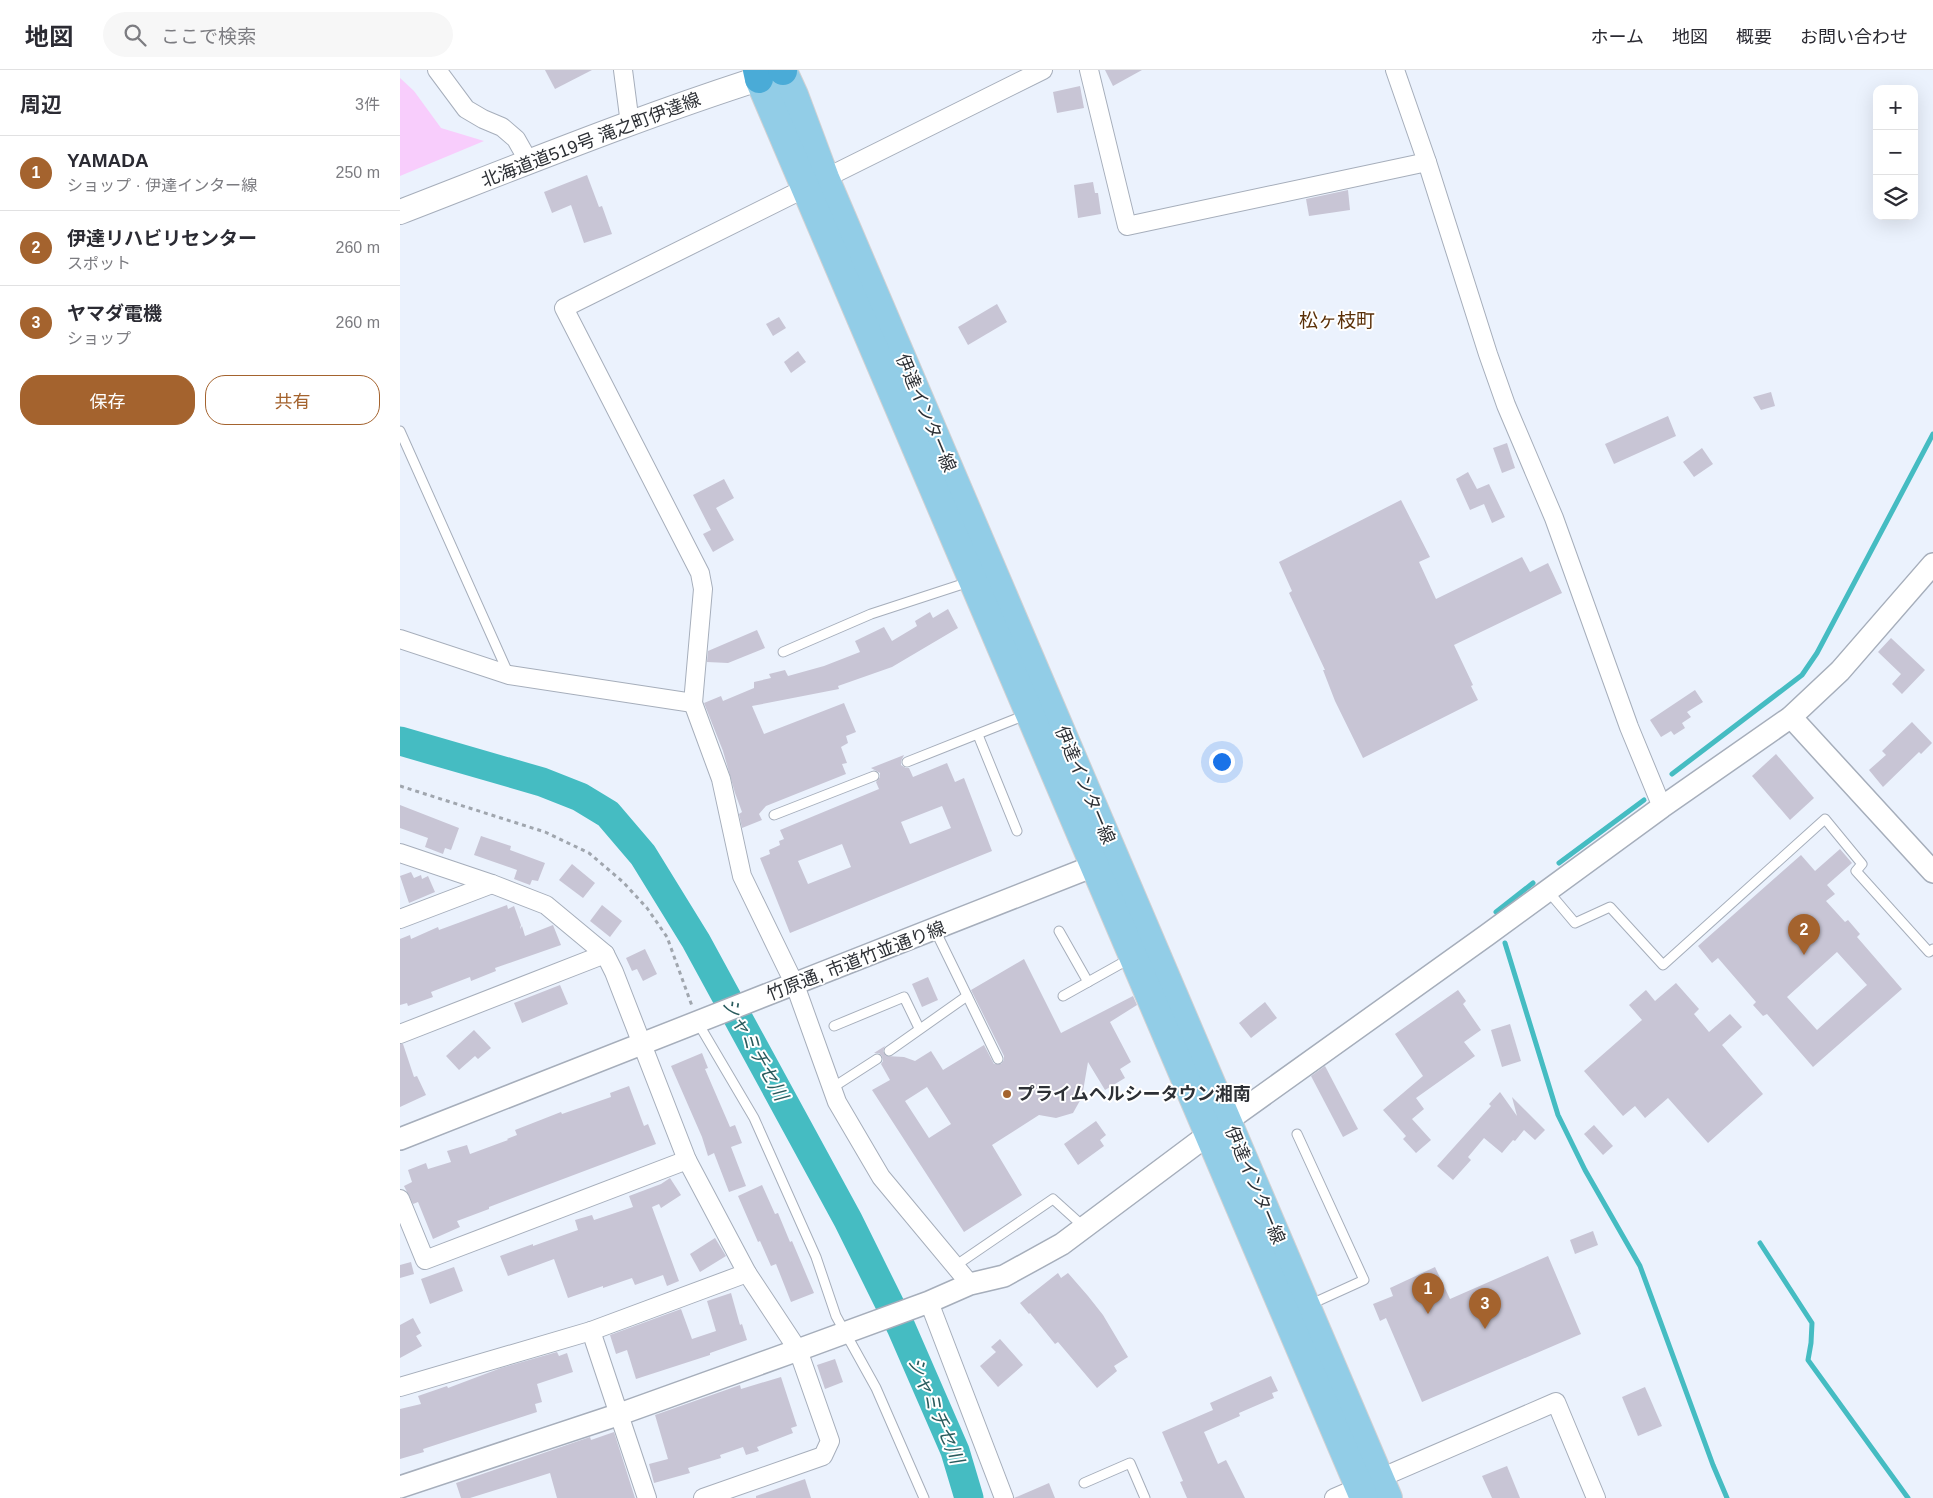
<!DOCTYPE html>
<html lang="ja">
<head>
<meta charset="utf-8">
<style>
  body { margin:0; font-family:Helvetica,"Noto Sans JP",sans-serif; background:#f7f7f7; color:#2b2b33 }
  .controls { position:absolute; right:15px; top:15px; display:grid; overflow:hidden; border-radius:10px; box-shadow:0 5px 20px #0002 }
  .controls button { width:45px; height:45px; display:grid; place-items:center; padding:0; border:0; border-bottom:1px solid #e1e1e2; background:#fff; color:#2b2b33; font:25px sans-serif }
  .you { position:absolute; left:821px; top:691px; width:18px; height:18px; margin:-12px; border:4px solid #fff; border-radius:50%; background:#1a73e8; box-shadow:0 0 0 8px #1a73e833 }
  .badge { display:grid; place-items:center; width:32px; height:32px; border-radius:50%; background:#a4632e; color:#fff; font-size:16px; font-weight:700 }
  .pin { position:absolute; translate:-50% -41px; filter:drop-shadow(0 1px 2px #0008) }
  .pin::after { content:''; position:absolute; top:26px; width:18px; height:15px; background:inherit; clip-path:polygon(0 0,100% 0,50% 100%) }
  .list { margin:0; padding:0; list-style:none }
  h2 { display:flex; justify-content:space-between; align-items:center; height:65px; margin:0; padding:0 20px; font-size:21px }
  h2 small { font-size:16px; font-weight:400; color:#7c7c81 }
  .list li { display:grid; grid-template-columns:32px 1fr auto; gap:15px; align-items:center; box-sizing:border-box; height:75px; padding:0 20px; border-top:1px solid #e1e1e2 }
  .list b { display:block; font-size:19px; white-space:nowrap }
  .list p { margin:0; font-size:16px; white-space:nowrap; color:#7c7c81 }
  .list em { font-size:16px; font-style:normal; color:#7c7c81 }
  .actions { display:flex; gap:10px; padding:15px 20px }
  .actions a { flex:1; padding:11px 0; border:1px solid #a4632e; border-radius:20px; text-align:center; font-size:18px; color:#a4632e }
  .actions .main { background:#a4632e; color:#fff }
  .icon { flex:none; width:28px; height:28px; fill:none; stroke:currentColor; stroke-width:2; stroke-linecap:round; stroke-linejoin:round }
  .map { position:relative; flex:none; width:1533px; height:1428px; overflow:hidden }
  header { display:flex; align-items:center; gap:30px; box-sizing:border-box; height:70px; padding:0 25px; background:#fff; border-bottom:1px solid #e1e1e2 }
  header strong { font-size:24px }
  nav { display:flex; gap:28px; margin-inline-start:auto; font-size:18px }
  .search { width:350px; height:45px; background:#f7f7f7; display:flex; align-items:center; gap:12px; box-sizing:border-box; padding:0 18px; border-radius:28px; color:#7c7c81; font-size:19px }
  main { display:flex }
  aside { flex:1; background:#fff }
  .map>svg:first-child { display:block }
  .green { fill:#f8cdfc }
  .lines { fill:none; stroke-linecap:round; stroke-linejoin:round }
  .stream { stroke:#45bcc2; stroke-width:5 }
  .river { stroke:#45bcc2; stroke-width:29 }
  .building { fill:#c8c5d5; fill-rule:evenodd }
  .service-casing { stroke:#a6aebb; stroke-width:11 }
  .minor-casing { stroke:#a6aebb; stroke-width:20 }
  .tertiary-casing { stroke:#a6aebb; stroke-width:24 }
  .secondary-casing { stroke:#a6aebb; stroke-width:26 }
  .primary-casing { stroke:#d1d1d3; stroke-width:30 }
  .motorway-casing { stroke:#d1d1d3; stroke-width:30 }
  .path { stroke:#a0a6ae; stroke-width:3; stroke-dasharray:4 4; stroke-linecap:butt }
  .service { stroke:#fff; stroke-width:9 }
  .minor { stroke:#fff; stroke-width:18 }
  .tertiary { stroke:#fff; stroke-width:21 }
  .secondary { stroke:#fff; stroke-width:24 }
  .primary { stroke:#92cde7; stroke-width:28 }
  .motorway { stroke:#4aabd7; stroke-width:28 }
  .poi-dot { fill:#a4632e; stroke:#fff; stroke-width:2 }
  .labels { text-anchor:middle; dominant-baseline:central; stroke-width:4; stroke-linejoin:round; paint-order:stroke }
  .street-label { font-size:18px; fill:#2d3035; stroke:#fff }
  .poi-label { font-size:18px; font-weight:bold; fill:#2d3035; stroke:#fff; text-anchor:start }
  .neighbourhood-label { font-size:19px; fill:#5a2f07; stroke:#fff }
  .water-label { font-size:19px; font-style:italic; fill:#295b5d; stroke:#fff }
</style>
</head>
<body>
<header>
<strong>地図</strong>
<div class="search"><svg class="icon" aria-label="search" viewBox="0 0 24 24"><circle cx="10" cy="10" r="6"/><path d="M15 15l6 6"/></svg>ここで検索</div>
<nav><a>ホーム</a><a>地図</a><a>概要</a><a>お問い合わせ</a></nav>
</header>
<main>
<aside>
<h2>周辺<small>3件</small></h2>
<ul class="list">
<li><span class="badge">1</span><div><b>YAMADA</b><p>ショップ · 伊達インター線</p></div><em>250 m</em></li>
<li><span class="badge">2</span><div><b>伊達リハビリセンター</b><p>スポット</p></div><em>260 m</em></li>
<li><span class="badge">3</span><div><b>ヤマダ電機</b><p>ショップ</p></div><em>260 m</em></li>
</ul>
<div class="actions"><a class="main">保存</a><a>共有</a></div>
</aside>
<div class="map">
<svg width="1533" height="1428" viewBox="0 0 1533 1428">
  <rect width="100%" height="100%" fill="#ebf2fd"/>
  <polygon class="green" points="0,8 14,21 41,58 84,71 0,106"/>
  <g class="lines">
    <g class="stream">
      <polyline points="1272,704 1402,605 1417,583 1533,364"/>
      <polyline points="1159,793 1244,730"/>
      <polyline points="1096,842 1133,813"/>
      <polyline points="1105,873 1158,1045 1185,1100 1240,1196 1313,1395 1327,1428"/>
      <polyline points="1360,1173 1412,1253 1411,1273 1408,1290 1508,1428"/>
    </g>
    <polyline class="river" points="0,671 142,712 180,727 208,744 243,785 296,871 448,1150 501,1257 555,1381 569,1428"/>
  </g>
  <g class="building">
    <polygon points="145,0 192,0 155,19"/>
    <polygon points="705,0 742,0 713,16"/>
    <polygon points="680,16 684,38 657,43 653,22"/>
    <polygon points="187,105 199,137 202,136 212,164 184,173 171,135 152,143 144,122"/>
    <polygon points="693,112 695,123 698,123 701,144 678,148 674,115"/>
    <polygon points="948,120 950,140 909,146 906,129"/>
    <polygon points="597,234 607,252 568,275 558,257"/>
    <polygon points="379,247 386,258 373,266 366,254"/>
    <polygon points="398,281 406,292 391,303 384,292"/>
    <polygon points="1371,322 1375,336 1361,340 1353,327"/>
    <polygon points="1268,346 1276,366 1214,394 1205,374"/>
    <polygon points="1107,373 1115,398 1102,403 1093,378"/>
    <polygon points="1302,378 1313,394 1294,407 1283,392"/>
    <polygon points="1068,402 1077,419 1089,414 1105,447 1092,453 1084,434 1070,440 1056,409"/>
    <polygon points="324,409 334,428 316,438 334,470 313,482 303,464 311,460 293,425"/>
    <polygon points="1001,430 1030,487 1019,492 1036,529 1122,487 1130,502 1148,493 1162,523 1054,575 1073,615 1071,616 1078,630 963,688 935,631 923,600 925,600 889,523 892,521 879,492"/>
    <polygon points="548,539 558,558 492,597 438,616 439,619 352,636 364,664 444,633 456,662 446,666 448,673 441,677 447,693 442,694 446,704 366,736 359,744 362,750 342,758 339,744 342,742 335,723 323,681 304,633 321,626 323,631 354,618 354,612 371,608 369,604 385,600 388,606 424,596 460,582 455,571 484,557 492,571 517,556 515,551 530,542 533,548"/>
    <polygon points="357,560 365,578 328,593 307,592 308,581"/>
    <polygon points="1491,568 1525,600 1502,624 1492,614 1501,604 1478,582"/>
    <polygon points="1295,620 1303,632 1287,642 1291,647 1282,653 1285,658 1274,665 1271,661 1261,667 1250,650"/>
    <polygon points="1512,652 1532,673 1521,684 1519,682 1483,717 1469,700 1486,685 1482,681"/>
    <polygon points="1376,684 1414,728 1390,750 1352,706"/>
    <path d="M504,685L501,691V695L506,698H509L513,707L547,693L555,712L564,708L592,781L390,863L360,788L370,784L369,780L380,775L379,771L384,769L380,760L479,719L476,712L480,707V703L471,698ZM542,736L551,758L510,774L501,752ZM442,774L451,797L408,814L398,791Z"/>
    <polygon points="0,735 59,758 51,780 45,778 43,784 25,777 28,768 0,758"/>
    <polygon points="81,766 111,776 110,780 145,793 138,811 132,810 130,815 114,809 117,800 74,785"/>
    <path d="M1440,779L1452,793L1427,815L1435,824L1426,831L1445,852L1448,850L1460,864L1457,867L1502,919L1413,997L1367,944L1363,946L1353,935L1356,932L1318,888L1312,893L1298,876L1401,785L1415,801ZM1437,882L1467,915L1417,960L1387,927Z"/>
    <polygon points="172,794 195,813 183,828 159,810"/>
    <polygon points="11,802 14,808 21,805 22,809 28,806 35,822 9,833 0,806"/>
    <polygon points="107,835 108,839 114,836 121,855 120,859 122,856 125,866 153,855 161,875 95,898 96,901 71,911 70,907 31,922 33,927 8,936 7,933 0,935 0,869 10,865 11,869 38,857 39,860"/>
    <polygon points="202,835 222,851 210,867 190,851"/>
    <polygon points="245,879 257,904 243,911 237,899 232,901 226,888"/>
    <path d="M624,889L661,963L733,926L737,935L710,952L731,992L720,999L725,1008L705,1020L688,992L682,1027L673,1043L656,1048L639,1045L592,1075L622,1125L564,1162L472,1020L490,1010L481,994L483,991L482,986L479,983H474L485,976L483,981L486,986L504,987L515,991L531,981L543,1000L584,975L594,994H601L604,990V986L571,920ZM527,1017L551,1054L529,1068L505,1031Z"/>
    <polygon points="528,907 538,930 522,937 512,914"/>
    <polygon points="1276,913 1299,939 1294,944 1309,962 1330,944 1342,957 1322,975 1363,1024 1308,1073 1268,1028 1245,1048 1235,1036 1223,1046 1184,1001 1242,950 1229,935 1246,920 1255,931"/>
    <polygon points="160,915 168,934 122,953 114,933"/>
    <polygon points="1058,920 1066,931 1063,934 1081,960 1064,972 1075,986 1016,1028 1024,1039 1012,1049 1031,1070 1016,1083 1003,1069 1006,1066 983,1040 1023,1006 995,964"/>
    <polygon points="865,932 877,948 851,968 839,953"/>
    <polygon points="1110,954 1121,991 1102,997 1091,960"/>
    <polygon points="74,960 91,978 78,989 75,986 59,1000 46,986"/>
    <polygon points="0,974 3,974 14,1007 17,1006 26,1025 0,1037"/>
    <polygon points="302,983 308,998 305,999 330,1057 335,1055 342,1073 331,1077 346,1116 329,1122 314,1083 308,1086 302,1067 271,996"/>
    <polygon points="925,996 958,1059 943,1067 911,1006"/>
    <polygon points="229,1016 244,1056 248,1054 256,1074 89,1137 89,1139 57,1151 60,1157 33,1169 18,1132 13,1134 4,1116 12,1112 8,1100 26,1093 28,1099 51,1092 47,1081 67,1075 70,1084 108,1070 107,1069 117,1065 115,1060 161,1042 162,1044 211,1027 210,1023"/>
    <polygon points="1100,1022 1117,1046 1112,1027 1145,1060 1135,1070 1124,1060 1115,1071 1113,1070 1102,1083 1084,1068 1068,1087 1071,1090 1053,1110 1037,1096 1091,1036 1089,1034"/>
    <polygon points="696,1051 706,1065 700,1070 704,1076 678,1095 664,1074"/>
    <polygon points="1194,1055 1213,1076 1203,1085 1184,1064"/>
    <polygon points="270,1108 281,1125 261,1138 259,1134 252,1137 279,1211 267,1216 263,1205 235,1215 232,1208 203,1218 203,1216 168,1228 154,1189 108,1206 100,1186 133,1174 133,1176 178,1160 175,1150 192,1145 194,1150 233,1137 229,1126 261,1114"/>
    <polygon points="362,1115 375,1144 378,1143 390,1172 392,1171 414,1223 391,1232 376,1194 371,1196 360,1171 358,1172 338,1126"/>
    <polygon points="1193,1161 1198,1175 1175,1184 1170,1170"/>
    <polygon points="315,1168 326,1186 300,1202 290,1184"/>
    <polygon points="1148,1186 1181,1264 1022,1332 986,1248 980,1251 973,1234 993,1226 990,1218 1035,1197 1050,1229"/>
    <polygon points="11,1192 14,1204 0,1208 0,1195"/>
    <polygon points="54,1197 63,1221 30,1234 21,1209"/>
    <polygon points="658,1203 661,1208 668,1203 688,1226 703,1245 728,1287 714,1296 717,1301 697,1318 658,1272 655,1274 630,1243 629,1244 620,1233"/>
    <polygon points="331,1223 340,1255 342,1254 347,1270 310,1283 310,1285 236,1309 227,1280 216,1284 210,1265 281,1239 292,1269 316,1261 307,1231"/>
    <polygon points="13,1248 21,1263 16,1266 22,1276 0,1288 0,1255"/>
    <polygon points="600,1269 623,1295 598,1317 580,1296 596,1282 591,1277"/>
    <polygon points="157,1282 159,1286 167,1283 173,1302 137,1314 142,1332 135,1334 137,1342 23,1379 24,1382 0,1389 0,1339 21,1334 18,1326 47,1316 48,1318 101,1298"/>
    <polygon points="435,1289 443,1312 425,1319 417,1295"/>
    <polygon points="871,1306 878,1321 872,1323 874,1328 839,1343 840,1346 804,1362 818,1394 826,1390 845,1428 787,1428 780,1412 783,1411 762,1362 813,1340 810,1333"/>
    <polygon points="381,1307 397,1356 391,1358 393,1363 357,1377 359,1381 346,1385 343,1377 320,1385 321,1388 288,1398 290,1403 254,1413 249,1394 268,1389 255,1345 340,1315 341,1319"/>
    <polygon points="1245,1317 1262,1356 1238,1366 1222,1327"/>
    <polygon points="214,1362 235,1428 157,1428 150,1403 70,1428 61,1428 56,1413 190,1367 191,1370"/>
    <polygon points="1107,1396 1120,1428 1092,1428 1082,1406"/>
    <polygon points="405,1409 411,1428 356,1428 356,1426"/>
    <polygon points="649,1413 655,1428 614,1428"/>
  </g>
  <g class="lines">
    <g class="service-casing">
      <g id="service">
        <polyline points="0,361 109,605"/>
        <polyline points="383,582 471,544 569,512"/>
        <polyline points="578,665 617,761"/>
        <polyline points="507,692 628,644"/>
        <polyline points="374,745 474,706"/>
        <polyline points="1148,821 1175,853 1210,837 1263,895 1425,749 1462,794 1456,801 1529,882 1533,879"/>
        <polyline points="535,860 598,989"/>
        <polyline points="659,861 688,912"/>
        <polyline points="663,926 731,888"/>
        <polyline points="298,953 354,1048 416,1187 436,1246 476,1318 524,1428"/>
        <polyline points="434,956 504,927 519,958"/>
        <polyline points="489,981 567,926"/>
        <polyline points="432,1018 477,989"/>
        <polyline points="897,1064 964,1210 909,1235"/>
        <polyline points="555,1196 653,1129 684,1157"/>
        <polyline points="684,1413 730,1393 745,1428"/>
      </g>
    </g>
    <g class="minor-casing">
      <g id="minor">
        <polyline points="37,0 66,39 83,49 102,57 116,69 129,92"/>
        <polyline points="223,0 230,54"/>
        <polyline points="689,0 727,156 1027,92"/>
        <polyline points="995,0 1027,92 1088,284 1106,335 1154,448 1229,657 1262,737"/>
        <polyline points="0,569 109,605 293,633"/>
        <polyline points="0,783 92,814 146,835 205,884 214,902 287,1090 25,1190 0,1129"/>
        <polyline points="0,849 92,814"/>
        <polyline points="0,964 205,884"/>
        <polyline points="570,1214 481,1107 437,1032 395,915 342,806 321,709 293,633 303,519 300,503 164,238 643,0"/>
        <polyline points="529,1232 604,1428"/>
        <polyline points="191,1261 247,1428"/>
        <polyline points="0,1317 191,1261 347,1203 287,1090"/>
        <polyline points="303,1428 423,1386 430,1371 398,1280 347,1203"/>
        <polyline points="934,1428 1156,1332 1196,1428"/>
      </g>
    </g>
    <g class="tertiary-casing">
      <g id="tertiary">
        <polyline points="1391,647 1533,802"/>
        <polyline points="0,1069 709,790"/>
        <polyline points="0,1417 220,1344 398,1280 529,1232 570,1214 604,1206 662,1174 809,1064 1087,865 1262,737 1391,647 1440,601 1533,494"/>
      </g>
    </g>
    <g class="secondary-casing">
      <path id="secondary" d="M0,142C124,94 249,43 377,3"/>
    </g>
    <g class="primary-casing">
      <g id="primary">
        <polyline points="383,1 394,25 425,108 988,1428"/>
        <polyline points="359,9 964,1428"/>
      </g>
    </g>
    <g class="motorway-casing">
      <g id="motorway">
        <polyline points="357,0 359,9"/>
        <polyline points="382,0 383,1"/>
      </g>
    </g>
    <polyline class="path" points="0,716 145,762 189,783 223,812 247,838 267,867 292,936"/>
    <use href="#service" class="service"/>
    <use href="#minor" class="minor"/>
    <use href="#tertiary" class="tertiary"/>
    <use href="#secondary" class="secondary"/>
    <use href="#primary" class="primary"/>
    <use href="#motorway" class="motorway"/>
  </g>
  <circle class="poi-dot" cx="607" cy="1024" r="5"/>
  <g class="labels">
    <g class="street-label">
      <text transform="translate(191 70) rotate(-21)">北海道道519号 滝之町伊達線</text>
      <text transform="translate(526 343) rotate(67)">伊達インター線</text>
      <text transform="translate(685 715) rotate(67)">伊達インター線</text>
      <text transform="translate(456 891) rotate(-21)">竹原通, 市道竹並通り線</text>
      <text transform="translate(855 1115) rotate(67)">伊達インター線</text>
    </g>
    <g class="poi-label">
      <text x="617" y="1024">プライムヘルシータウン湘南</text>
    </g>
    <g class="neighbourhood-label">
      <text x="937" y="250">松ヶ枝町</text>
    </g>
    <g class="water-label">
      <text transform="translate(355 979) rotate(61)">シャミチセ川</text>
      <text transform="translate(536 1340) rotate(67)">シャミチセ川</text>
    </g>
  </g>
</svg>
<div class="controls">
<button>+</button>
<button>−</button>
<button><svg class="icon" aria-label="layers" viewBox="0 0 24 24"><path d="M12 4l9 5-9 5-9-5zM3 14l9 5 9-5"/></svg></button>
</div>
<div class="you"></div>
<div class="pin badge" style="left:1028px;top:1244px">1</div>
<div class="pin badge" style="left:1404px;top:885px">2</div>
<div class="pin badge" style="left:1085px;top:1259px">3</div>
</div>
</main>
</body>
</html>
